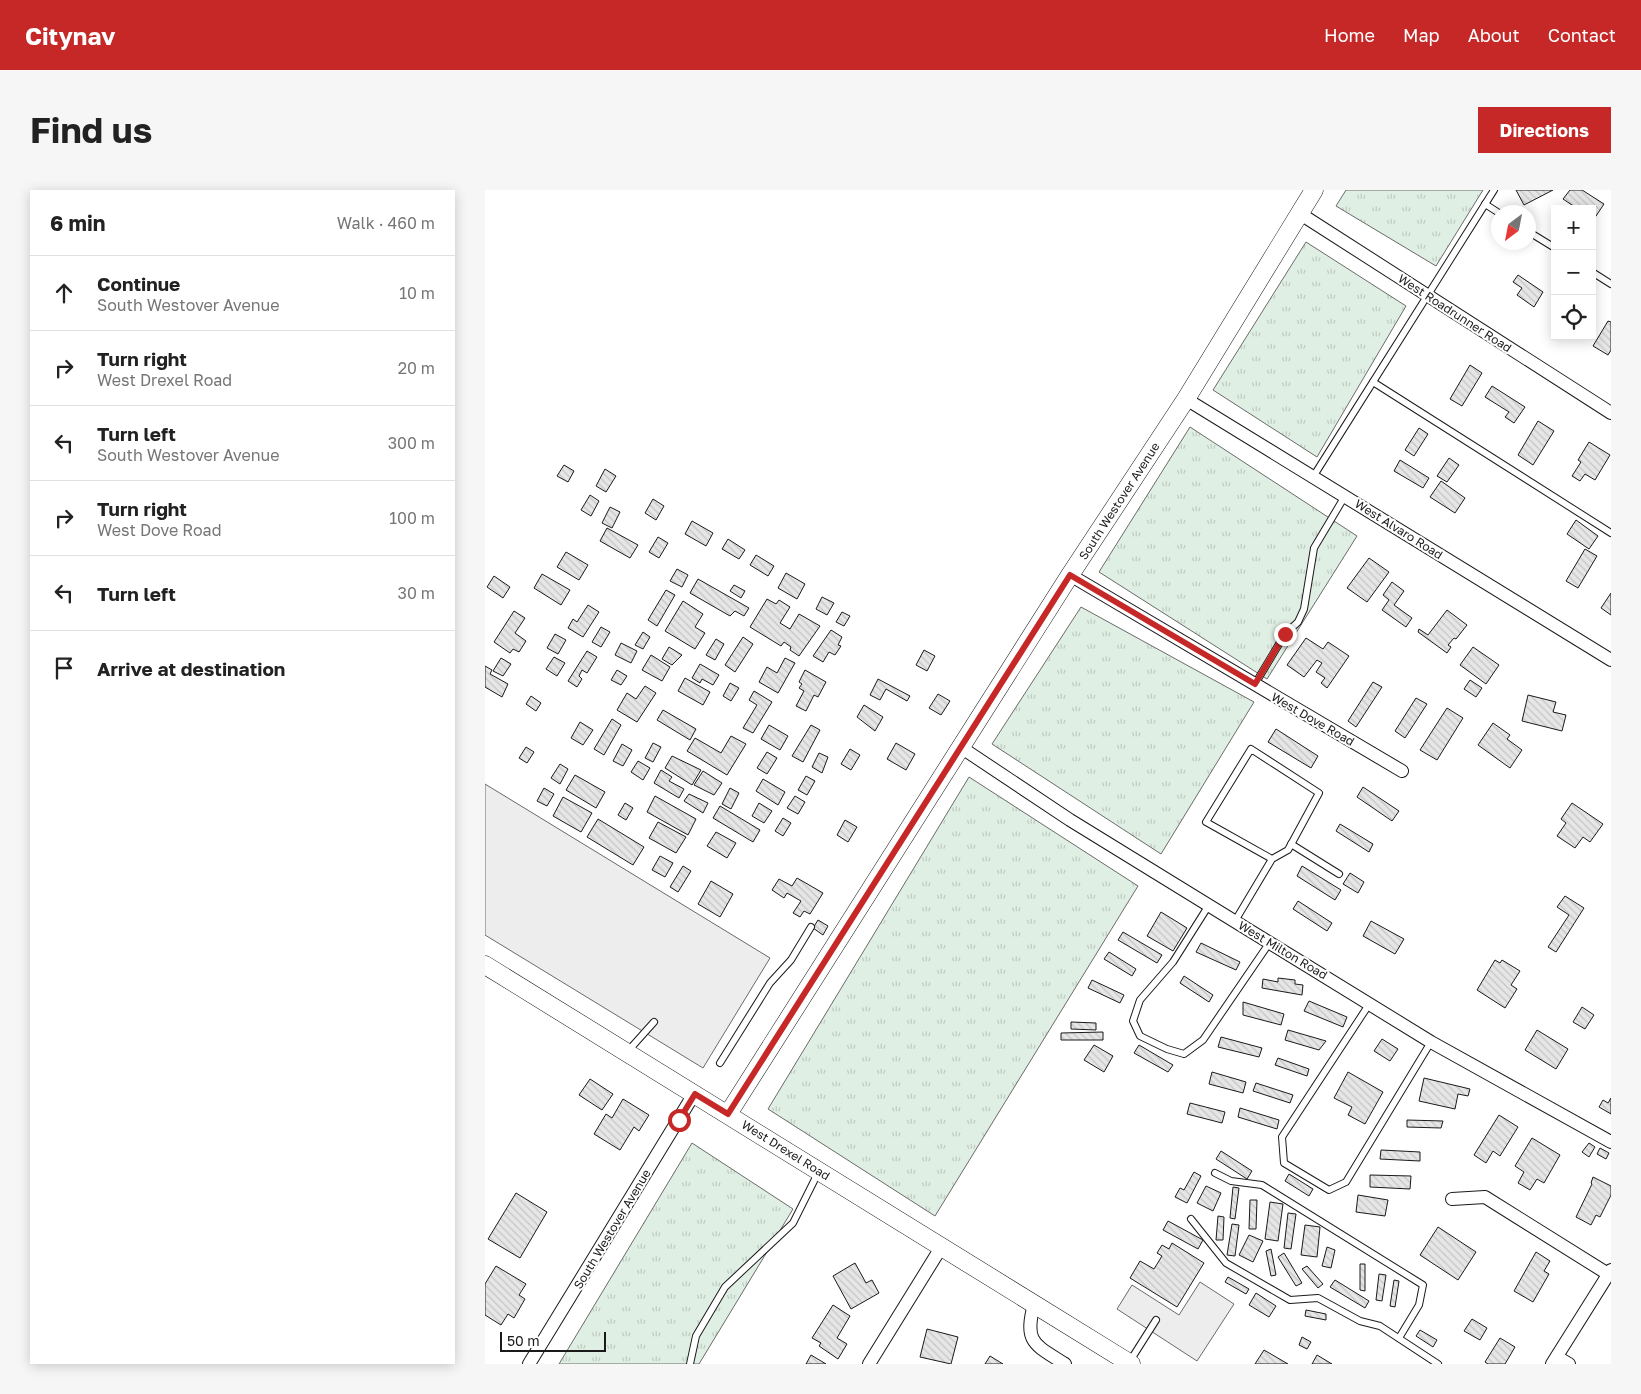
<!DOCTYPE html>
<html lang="en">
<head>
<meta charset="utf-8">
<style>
  body { margin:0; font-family:"Golos Text",sans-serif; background:#f6f6f6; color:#222 }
  .controls { position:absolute; right:15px; top:15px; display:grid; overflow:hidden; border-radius:0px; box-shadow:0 2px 12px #0003 }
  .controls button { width:45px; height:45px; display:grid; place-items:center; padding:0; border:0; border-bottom:1px solid #e0e0e0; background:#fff; color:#222; font:25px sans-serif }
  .compass { position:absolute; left:1006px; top:15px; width:45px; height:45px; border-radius:50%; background:#fff; box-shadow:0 2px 12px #0003; rotate:212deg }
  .scale { position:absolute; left:15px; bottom:12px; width:106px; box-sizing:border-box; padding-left:5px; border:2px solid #1a1a1a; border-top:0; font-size:14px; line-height:18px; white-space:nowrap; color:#1a1a1a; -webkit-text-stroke:4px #fff; paint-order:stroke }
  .stop { position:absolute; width:15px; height:15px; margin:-11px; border:4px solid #c62828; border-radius:50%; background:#fff }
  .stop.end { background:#c62828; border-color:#fff; box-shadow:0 1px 5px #0008 }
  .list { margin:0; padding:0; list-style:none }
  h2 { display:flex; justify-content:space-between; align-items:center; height:65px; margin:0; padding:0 20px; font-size:21px }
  h2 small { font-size:16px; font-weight:400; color:#767676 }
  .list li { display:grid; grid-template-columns:32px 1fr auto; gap:15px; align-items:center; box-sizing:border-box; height:75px; padding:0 20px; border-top:1px solid #e0e0e0 }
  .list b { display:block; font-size:19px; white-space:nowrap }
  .list p { margin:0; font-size:16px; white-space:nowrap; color:#767676 }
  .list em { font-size:16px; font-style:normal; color:#767676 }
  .icon { flex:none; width:28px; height:28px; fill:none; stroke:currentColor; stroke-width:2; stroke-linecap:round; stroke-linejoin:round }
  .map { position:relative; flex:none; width:1126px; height:1174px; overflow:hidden; border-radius:0px }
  header { display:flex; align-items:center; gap:30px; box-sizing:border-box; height:70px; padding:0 25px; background:#c62828; color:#fff }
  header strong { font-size:24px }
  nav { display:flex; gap:28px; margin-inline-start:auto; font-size:18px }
  .intro { display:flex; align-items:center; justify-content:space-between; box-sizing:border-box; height:120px; padding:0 30px }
  h1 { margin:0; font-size:35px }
  .button { padding:12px 22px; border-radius:0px; background:#c62828; color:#fff; font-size:18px; font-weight:700 }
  main { display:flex; gap:30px; padding:0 30px }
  aside { flex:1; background:#fff; border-radius:0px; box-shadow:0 2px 12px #0003 }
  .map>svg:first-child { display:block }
  .park { fill:url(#park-tufts); stroke:#6a6a6a }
  .parking { fill:#ededed; stroke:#6a6a6a }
  .building { fill:url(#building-back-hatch); stroke:#1a1a1a }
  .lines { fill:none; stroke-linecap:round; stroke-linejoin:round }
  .lane-casing { stroke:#1a1a1a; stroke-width:8 }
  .street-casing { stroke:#1a1a1a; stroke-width:14 }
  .secondary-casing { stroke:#1a1a1a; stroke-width:19 }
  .lane { stroke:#fff; stroke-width:6 }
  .street { stroke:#fff; stroke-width:12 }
  .secondary { stroke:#fff; stroke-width:18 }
  .route { stroke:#c62828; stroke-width:6 }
  .labels { text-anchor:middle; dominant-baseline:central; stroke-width:4; stroke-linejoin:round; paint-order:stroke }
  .street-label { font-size:12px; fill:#1a1a1a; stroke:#fff }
</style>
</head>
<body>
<header>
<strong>Citynav</strong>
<nav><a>Home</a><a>Map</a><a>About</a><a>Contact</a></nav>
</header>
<div class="intro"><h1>Find us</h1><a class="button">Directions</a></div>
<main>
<aside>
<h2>6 min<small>Walk · 460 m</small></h2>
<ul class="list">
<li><svg class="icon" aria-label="ahead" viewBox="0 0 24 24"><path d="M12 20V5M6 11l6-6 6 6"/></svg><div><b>Continue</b><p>South Westover Avenue</p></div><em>10 m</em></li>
<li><svg class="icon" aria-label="right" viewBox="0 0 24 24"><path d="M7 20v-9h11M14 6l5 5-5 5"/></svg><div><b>Turn right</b><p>West Drexel Road</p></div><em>20 m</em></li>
<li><svg class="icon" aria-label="left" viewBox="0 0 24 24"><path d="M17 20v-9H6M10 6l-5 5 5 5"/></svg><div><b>Turn left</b><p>South Westover Avenue</p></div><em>300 m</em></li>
<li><svg class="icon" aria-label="right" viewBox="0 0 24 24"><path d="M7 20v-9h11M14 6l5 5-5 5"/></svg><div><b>Turn right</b><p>West Dove Road</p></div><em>100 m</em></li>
<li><svg class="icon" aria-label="left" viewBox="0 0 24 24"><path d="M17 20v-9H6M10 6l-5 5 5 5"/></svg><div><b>Turn left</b></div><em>30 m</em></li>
<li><svg class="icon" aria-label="arrive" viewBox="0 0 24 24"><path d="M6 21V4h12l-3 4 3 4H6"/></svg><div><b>Arrive at destination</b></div></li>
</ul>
</aside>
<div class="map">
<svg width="1126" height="1174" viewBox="0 0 1126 1174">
  <defs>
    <pattern id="park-tufts" width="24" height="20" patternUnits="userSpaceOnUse" patternTransform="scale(1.25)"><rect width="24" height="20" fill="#e0efe3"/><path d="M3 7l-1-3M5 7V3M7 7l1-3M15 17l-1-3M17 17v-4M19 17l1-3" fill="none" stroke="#c0ccc2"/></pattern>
    <pattern id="building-back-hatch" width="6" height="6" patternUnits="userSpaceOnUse" patternTransform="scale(1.25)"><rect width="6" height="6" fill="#e6e6e6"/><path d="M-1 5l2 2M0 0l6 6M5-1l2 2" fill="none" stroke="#c5c5c5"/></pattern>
  </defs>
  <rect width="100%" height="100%" fill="#fff"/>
  <g class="park">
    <polygon points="861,0 998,0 951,76 851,16"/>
    <polygon points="821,52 921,116 832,267 728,200"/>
    <polygon points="705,237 872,346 782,489 614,382"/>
    <polygon points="596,417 769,512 676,664 507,554"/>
    <polygon points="484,587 653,696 450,1026 283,919"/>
    <polygon points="207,953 308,1019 214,1174 74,1174"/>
  </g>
  <g class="parking">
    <polygon points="0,594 285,768 218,878 0,745"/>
    <polygon points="715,1092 749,1114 712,1171 632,1119 647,1095 694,1125"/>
  </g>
  <g class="building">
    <polygon points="1031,0 1068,0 1039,15"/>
    <polygon points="1085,0 1097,0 1119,14 1109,29 1107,19 1093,19 1078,9"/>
    <polygon points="1033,85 1058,102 1049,117 1032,105 1037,98 1028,92"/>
    <polygon points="1123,131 1126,132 1126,160 1123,165 1108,156"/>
    <polygon points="985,175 997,183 977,216 965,209"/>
    <polygon points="1007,196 1040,217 1029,233 1020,227 1024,222 1000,207"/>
    <polygon points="1053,231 1069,241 1048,275 1033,265"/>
    <polygon points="934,238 943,244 929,266 920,260"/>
    <polygon points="1104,252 1125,265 1110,290 1100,284 1095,291 1087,286 1096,272 1093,270"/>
    <polygon points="964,268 974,275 962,292 952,286"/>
    <polygon points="915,270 944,288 938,298 909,281"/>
    <polygon points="79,275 89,281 83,292 72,286"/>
    <polygon points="120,279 131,286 121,302 111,296"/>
    <polygon points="956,291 980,308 970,323 945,307"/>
    <polygon points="105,305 114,311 106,326 96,320"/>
    <polygon points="168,309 179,316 171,330 160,323"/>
    <polygon points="125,317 135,322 127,338 117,333"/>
    <polygon points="1091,330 1113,346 1104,359 1082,344"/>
    <polygon points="207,331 228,343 221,356 200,344"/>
    <polygon points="122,338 153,355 145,368 115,351"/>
    <polygon points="173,347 183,353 174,368 164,362"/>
    <polygon points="243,349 260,360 254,369 237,359"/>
    <polygon points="1100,359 1112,366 1093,398 1081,391"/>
    <polygon points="81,362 103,375 94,390 72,377"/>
    <polygon points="271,365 289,376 283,386 265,375"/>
    <polygon points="884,368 904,382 882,412 862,398"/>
    <polygon points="192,379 203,385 197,397 185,391"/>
    <polygon points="301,383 320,394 312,409 293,398"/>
    <polygon points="57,384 85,400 76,415 49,398"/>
    <polygon points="9,386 25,397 18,408 2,397"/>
    <polygon points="213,389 264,418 259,426 250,421 245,426 205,403"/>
    <polygon points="907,392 919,401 909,415 927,428 921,437 897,420 904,410 898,405"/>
    <polygon points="249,395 260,401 256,408 245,401"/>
    <polygon points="181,400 190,405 172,436 163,430"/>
    <polygon points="1126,403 1126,425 1116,418"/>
    <polygon points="337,407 349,413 342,425 331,419"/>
    <polygon points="282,409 291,414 294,410 305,417 295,433 305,439 314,424 335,436 314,466 305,460 306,457 299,452 296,456 265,437"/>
    <polygon points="198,411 218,424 210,437 220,443 210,459 180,441"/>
    <polygon points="103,415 114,422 98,447 83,438 88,429 92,432"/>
    <polygon points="962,420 982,435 971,449 969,448 963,455 966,457 962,463 933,442 934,439 943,445"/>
    <polygon points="29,421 40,428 30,443 41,451 34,462 28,459 25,463 9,452"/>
    <polygon points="357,422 365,426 359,436 351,432"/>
    <polygon points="116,437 125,442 116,457 107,452"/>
    <polygon points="346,440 357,447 353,455 356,456 350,465 344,462 338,472 328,466"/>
    <polygon points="158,442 165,447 158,459 150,455"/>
    <polygon points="70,444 81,450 73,464 62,458"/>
    <polygon points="258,447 268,454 250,482 240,475"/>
    <polygon points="821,448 838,459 843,452 864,466 842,498 836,493 840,488 831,482 837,473 832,470 819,487 802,475"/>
    <polygon points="231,449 239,454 230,470 221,465"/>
    <polygon points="136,453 152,461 146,473 130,465"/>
    <polygon points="184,457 197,465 187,475 177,469"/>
    <polygon points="988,457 1014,475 1001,494 975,475"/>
    <polygon points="439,460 450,466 442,481 431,475"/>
    <polygon points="102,461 112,467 102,483 97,480 94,486 97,489 92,497 83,491"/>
    <polygon points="166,465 185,477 177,491 157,480"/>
    <polygon points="69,467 80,473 72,486 61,479"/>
    <polygon points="16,468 26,474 18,486 8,481"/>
    <polygon points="300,468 310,473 293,503 274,492 282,477 292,483"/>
    <polygon points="215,474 234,485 228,495 217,489 215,493 207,488"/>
    <polygon points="0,476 7,480 5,484 23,494 17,507 0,497"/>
    <polygon points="132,480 142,486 136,495 126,490"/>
    <polygon points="320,480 341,492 333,507 329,505 321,521 311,516 319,501 314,498 317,494 314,492"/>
    <polygon points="200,488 225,502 218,515 193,501"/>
    <polygon points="393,489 425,506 422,511 401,499 395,510 385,505"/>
    <polygon points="985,490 997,498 991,507 979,499"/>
    <polygon points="888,492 897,497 871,537 863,531"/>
    <polygon points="245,493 254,498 246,511 238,506"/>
    <polygon points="160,496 171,503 152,532 132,520 142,503 151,509"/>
    <polygon points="269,501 287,512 268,543 258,538 272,515 264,510"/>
    <polygon points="453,504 465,511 456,525 444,518"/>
    <polygon points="1043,505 1071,512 1068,522 1081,525 1077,541 1037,531"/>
    <polygon points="46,506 56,513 51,521 41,514"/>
    <polygon points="931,508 942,514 920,548 910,541"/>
    <polygon points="379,515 398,527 390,541 372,527"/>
    <polygon points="962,518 978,528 952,570 935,560"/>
    <polygon points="178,520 211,539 205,550 172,530"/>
    <polygon points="127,529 136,535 119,565 109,559"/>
    <polygon points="95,532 108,540 98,555 86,548"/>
    <polygon points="1008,533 1025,545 1022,549 1037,560 1025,578 993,555"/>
    <polygon points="284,535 303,546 295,560 276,549"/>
    <polygon points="326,535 335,540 318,572 307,566"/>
    <polygon points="791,539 833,566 826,578 783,552"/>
    <polygon points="246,546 261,554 242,585 202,561 210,548 236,563"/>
    <polygon points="168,553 176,557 168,572 160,568"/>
    <polygon points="411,553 430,564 421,580 402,569"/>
    <polygon points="137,554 147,560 138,576 128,571"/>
    <polygon points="41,557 49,562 42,573 34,568"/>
    <polygon points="365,559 375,565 366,580 356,574"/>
    <polygon points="282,562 292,568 282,584 272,578"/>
    <polygon points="334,563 343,567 337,583 327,577"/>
    <polygon points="187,566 216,580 207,595 180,578"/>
    <polygon points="153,571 165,578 158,590 146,582"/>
    <polygon points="75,574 83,579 75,594 66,588"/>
    <polygon points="176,580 187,587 184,591 199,599 194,608 169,593"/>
    <polygon points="218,581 237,593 229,605 209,595"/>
    <polygon points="90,585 120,602 111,618 81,600"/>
    <polygon points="321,586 330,591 322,605 313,600"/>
    <polygon points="278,589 300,602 293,615 271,601"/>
    <polygon points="878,597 914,621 907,631 872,607"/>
    <polygon points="59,598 69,604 62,616 52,611"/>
    <polygon points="245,598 254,603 246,619 237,614"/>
    <polygon points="204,604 223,613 218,623 199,611"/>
    <polygon points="170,606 211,629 203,645 162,622"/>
    <polygon points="310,606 320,612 313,624 302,618"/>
    <polygon points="78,607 107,623 96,642 68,626"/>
    <polygon points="140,613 148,618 141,630 133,625"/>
    <polygon points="274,613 287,621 279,633 267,626"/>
    <polygon points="1087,613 1118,634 1105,652 1098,647 1090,658 1072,646 1081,633 1076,629"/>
    <polygon points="235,616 275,640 268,652 228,628"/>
    <polygon points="298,628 306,633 298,646 290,641"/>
    <polygon points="113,629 159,657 148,675 102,647"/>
    <polygon points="360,630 372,637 363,652 352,645"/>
    <polygon points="173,632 201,647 191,663 164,648"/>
    <polygon points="855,634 888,654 884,662 851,641"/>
    <polygon points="231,642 251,653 242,668 222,656"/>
    <polygon points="175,666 188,673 180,687 167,680"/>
    <polygon points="198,676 206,681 193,702 185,697"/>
    <polygon points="817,676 856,700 850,710 812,686"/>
    <polygon points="865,683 879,692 873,703 858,694"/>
    <polygon points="312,688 338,703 325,724 319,721 315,727 308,723 316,711 302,703 299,708 287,700 294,689 307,696"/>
    <polygon points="226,691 248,704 235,727 213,714"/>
    <polygon points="1080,706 1099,718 1071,762 1063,757 1084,725 1072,717"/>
    <polygon points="813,711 847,733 842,741 808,719"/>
    <polygon points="676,722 702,738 688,761 662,746"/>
    <polygon points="333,730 343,736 338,745 328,738"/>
    <polygon points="886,731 919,749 910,764 878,746"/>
    <polygon points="638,742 677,765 672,773 633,750"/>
    <polygon points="716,753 755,772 751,780 711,762"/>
    <polygon points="624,762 651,779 647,786 619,769"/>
    <polygon points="1010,770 1015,773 1017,770 1035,781 1026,795 1032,799 1020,818 992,800"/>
    <polygon points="699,786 728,805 724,812 695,793"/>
    <polygon points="793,788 810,790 810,794 818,795 817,805 777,798 778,789 793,792"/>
    <polygon points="607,790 639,805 635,813 603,798"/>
    <polygon points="824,811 862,827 858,837 819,821"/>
    <polygon points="758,812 799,824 796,835 758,825"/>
    <polygon points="1097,817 1109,825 1100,839 1088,832"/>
    <polygon points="586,832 611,833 611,840 586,839"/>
    <polygon points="803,840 841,851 834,860 800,850"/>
    <polygon points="1052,840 1083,859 1071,879 1040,860"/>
    <polygon points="618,842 618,850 576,850 576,843"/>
    <polygon points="736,847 777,858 774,867 733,857"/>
    <polygon points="897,849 913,859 905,871 889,861"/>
    <polygon points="609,855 628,866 619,882 599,870"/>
    <polygon points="654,855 688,875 683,882 649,863"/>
    <polygon points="793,868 824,879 822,886 790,875"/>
    <polygon points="727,882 761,892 758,903 724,894"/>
    <polygon points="863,882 898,902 880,934 863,925 867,917 849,908"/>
    <polygon points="939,888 985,899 983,906 973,904 970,919 934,911"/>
    <polygon points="105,889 128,904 117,920 94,905"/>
    <polygon points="771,893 808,905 805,913 768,901"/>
    <polygon points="1126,908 1126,924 1114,917 1118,910 1123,913"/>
    <polygon points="138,909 164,925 154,941 149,937 135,960 109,944 121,924 127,928"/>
    <polygon points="705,913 740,922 737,933 702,924"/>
    <polygon points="755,918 794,930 792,939 753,927"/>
    <polygon points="1014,925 1033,937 1015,966 1008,961 1001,973 989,965"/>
    <polygon points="922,930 958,931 956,938 922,937"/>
    <polygon points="1047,948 1075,965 1059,993 1052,989 1045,1000 1033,993 1039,982 1030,976"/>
    <polygon points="1104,953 1110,957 1104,967 1097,962"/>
    <polygon points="1115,958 1124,963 1121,969 1112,964"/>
    <polygon points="896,960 935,962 935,971 895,969"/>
    <polygon points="736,961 767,981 762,989 731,969"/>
    <polygon points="709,982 716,986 702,1013 690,1007 695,998 699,1000"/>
    <polygon points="804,984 828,999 824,1006 800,991"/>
    <polygon points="885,985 926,986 925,999 885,997"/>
    <polygon points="1108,987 1126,996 1126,1005 1115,1027 1111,1025 1106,1035 1091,1027 1107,994 1106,993"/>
    <polygon points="721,996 736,1003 728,1021 712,1013"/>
    <polygon points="748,997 754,998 750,1029 745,1028"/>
    <polygon points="31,1003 62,1022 35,1068 3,1049"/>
    <polygon points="873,1005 903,1010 900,1026 871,1022"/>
    <polygon points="765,1010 772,1010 771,1039 764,1039"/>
    <polygon points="785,1012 798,1014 793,1051 780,1049"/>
    <polygon points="803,1023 811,1024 806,1059 799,1058"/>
    <polygon points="733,1026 739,1027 738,1050 731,1050"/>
    <polygon points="683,1031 718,1050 713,1059 678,1040"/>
    <polygon points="747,1034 754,1035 750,1066 742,1065"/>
    <polygon points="820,1035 835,1037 832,1067 816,1065"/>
    <polygon points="953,1037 991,1062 973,1090 935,1065"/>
    <polygon points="764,1045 778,1051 768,1072 754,1065"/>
    <polygon points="687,1053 719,1073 692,1117 645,1088 655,1071 669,1079 677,1066 672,1063 677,1055 684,1059"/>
    <polygon points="842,1057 850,1060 846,1078 837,1076"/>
    <polygon points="786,1059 791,1085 786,1086 781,1061"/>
    <polygon points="1051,1062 1065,1071 1059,1081 1064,1084 1048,1112 1029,1101"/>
    <polygon points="799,1063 817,1093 811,1096 793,1067"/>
    <polygon points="370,1073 381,1093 387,1090 394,1103 366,1119 348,1086"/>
    <polygon points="875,1074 880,1074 880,1101 875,1100"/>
    <polygon points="11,1076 41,1094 34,1105 40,1109 29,1128 23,1124 16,1135 0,1125 0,1094"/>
    <polygon points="822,1076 838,1094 833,1098 817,1079"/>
    <polygon points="894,1084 901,1085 897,1111 891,1110"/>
    <polygon points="743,1087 764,1099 761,1104 740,1092"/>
    <polygon points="850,1090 884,1111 880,1118 845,1097"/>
    <polygon points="909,1090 914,1091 910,1117 905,1116"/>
    <polygon points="771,1103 791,1116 784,1127 764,1115"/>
    <polygon points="348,1115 365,1126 352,1148 362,1154 353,1169 334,1156 336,1153 327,1148"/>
    <polygon points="821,1120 841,1124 841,1130 820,1126"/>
    <polygon points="987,1129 1002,1138 995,1150 979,1141"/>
    <polygon points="442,1139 473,1147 466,1174 435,1167"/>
    <polygon points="935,1140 952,1150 948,1157 931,1146"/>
    <polygon points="817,1147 826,1152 822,1159 814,1155"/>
    <polygon points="1015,1148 1030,1157 1020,1174 1003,1174 1000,1172"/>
    <polygon points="779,1160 803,1174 770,1174"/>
    <polygon points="326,1165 341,1174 321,1174"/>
    <polygon points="832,1165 847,1174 827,1174"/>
    <polygon points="505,1166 518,1174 500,1174"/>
  </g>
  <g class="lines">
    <g class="lane-casing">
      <g id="lane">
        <polyline points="1000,14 1014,23"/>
        <polyline points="1044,42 1070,58"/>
        <polyline points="1107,82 1126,94"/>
        <polyline points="888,192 1126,343"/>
        <polyline points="828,287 1009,0"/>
        <polyline points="770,494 800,444 813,432 819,419 829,358 860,306"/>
        <polyline points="806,654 854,684"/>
        <polyline points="724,715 688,772 655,810 648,831 655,846 682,859 699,864 718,850 785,752"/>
        <polyline points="750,731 787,669 803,660 834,603 766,559 721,632 787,669"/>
        <polyline points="885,813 797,947 799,973 844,1000 861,992 946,852"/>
        <polyline points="143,861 169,832"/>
        <polyline points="235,873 285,793 306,770 326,737"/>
        <polyline points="730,983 746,991 777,995 938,1095 934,1115 914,1148"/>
        <polyline points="706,1029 741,1073 805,1110 833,1108 875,1131 895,1136 953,1174"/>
        <polyline points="645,1171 671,1130"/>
        <polyline points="205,1174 211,1146 240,1097 308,1033 334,981"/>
      </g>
    </g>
    <g class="street-casing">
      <g id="street">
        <polyline points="814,23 1126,223"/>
        <polyline points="701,209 1126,470"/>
        <polyline points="585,385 917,581"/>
        <polyline points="477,558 585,630 946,852 1126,952"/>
        <polyline points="967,1009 1000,1007 1123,1084"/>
        <path d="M549,1114C539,1153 549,1154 580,1174"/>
        <polyline points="1072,1167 1084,1174"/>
        <polyline points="44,1174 209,904"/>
        <polyline points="384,1174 457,1056"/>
        <polyline points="1067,1174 1126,1080"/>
      </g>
    </g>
    <g class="secondary-casing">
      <g id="secondary">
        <polyline points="0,775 646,1174"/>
        <polyline points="243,924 585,385 701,209 829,0"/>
      </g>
    </g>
    <use href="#lane" class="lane"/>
    <use href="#street" class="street"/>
    <use href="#secondary" class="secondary"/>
  </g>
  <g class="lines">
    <polyline class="route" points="194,930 210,904 243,924 585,385 770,494 800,444"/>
  </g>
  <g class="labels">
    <g class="street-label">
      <text transform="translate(970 123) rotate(33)">West Roadrunner Road</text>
      <text transform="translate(634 311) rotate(-57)">South Westover Avenue</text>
      <text transform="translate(914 339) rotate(32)">West Alvaro Road</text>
      <text transform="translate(828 529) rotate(30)">West Dove Road</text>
      <text transform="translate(798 760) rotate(31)">West Milton Road</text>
      <text transform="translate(301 960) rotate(32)">West Drexel Road</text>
      <text transform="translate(127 1039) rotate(-59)">South Westover Avenue</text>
    </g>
  </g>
</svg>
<div class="controls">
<button>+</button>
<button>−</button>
<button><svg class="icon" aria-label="locate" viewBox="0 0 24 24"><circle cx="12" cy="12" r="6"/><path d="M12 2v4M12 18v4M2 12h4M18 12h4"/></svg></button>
</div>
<svg class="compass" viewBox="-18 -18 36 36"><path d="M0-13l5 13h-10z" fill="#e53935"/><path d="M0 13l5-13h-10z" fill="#767676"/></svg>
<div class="scale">50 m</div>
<div class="stop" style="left:194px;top:930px"></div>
<div class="stop end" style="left:800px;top:444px"></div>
</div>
</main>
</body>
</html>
